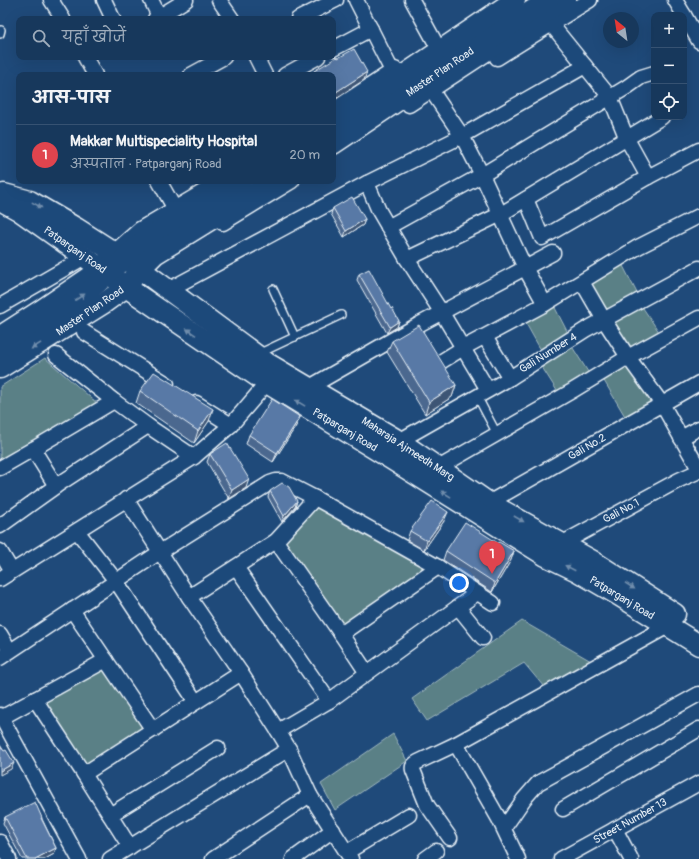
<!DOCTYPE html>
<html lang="hi">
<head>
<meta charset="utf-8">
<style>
  body { margin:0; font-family:Pangolin,"Playpen Sans Deva",sans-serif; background:#244365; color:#f1f3f6 }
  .controls { position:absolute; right:12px; top:12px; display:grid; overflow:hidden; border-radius:8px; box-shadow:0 4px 16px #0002 }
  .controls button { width:36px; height:36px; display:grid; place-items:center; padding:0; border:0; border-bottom:1px solid #365272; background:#17385c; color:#f1f3f6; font:20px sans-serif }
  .compass { position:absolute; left:603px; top:12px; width:36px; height:36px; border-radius:50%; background:#17385c; box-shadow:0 4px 16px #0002; rotate:330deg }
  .you { position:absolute; left:459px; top:583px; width:14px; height:14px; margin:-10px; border:3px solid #fff; border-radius:50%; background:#1a73e8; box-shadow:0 0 0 6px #1a73e833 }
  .badge { display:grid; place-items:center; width:26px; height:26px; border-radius:50%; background:#ffd166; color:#fff; font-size:13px; font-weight:700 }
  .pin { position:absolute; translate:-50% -33px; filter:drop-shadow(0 1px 2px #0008) }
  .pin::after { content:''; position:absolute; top:21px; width:14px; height:12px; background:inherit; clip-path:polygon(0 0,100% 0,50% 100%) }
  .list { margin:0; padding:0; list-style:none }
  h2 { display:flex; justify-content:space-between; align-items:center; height:52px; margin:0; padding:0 16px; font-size:17px }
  h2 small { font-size:13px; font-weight:400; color:#9eacbb }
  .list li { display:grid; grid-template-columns:26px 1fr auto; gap:12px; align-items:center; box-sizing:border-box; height:60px; padding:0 16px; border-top:1px solid #365272 }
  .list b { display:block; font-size:15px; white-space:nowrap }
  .list p { margin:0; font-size:13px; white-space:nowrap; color:#9eacbb }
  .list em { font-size:13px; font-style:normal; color:#9eacbb }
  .icon { flex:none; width:22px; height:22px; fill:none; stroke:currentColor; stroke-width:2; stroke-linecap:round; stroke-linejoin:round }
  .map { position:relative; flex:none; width:699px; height:859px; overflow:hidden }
  .search { position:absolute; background:#17385c; box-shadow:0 4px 16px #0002; left:16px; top:16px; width:320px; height:44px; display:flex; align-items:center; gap:10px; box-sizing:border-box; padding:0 14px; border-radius:8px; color:#9eacbb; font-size:15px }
  .panel { position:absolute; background:#17385c; box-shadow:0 4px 16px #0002; left:16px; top:72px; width:320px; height:112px; border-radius:8px }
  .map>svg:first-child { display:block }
  .green { fill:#5a8086; stroke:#a1b8bf }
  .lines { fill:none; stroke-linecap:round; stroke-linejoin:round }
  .lane-casing { stroke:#e8f1f8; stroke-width:10 }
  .street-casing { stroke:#e8f1f8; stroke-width:17 }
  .secondary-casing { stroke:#e8f1f8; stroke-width:23 }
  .lane { stroke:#1f4a7a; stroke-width:7 }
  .street { stroke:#1f4a7a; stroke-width:14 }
  .secondary { stroke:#1f4a7a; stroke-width:20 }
  .wall { fill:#4c688f; stroke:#e8f1f8 }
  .shaded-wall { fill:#3e5574; stroke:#e8f1f8 }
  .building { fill:#5879a6; stroke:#e8f1f8 }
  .oneway { fill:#6f8dac }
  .labels { text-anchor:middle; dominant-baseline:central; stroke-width:3; stroke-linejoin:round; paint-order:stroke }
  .street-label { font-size:11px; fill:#e8f1f8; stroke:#1f4a7a }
</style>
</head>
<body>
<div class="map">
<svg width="699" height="859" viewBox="0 0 699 859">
  <rect width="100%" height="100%" fill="#1f4a7a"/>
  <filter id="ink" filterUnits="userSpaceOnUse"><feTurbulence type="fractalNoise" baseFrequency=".025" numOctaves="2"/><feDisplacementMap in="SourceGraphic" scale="8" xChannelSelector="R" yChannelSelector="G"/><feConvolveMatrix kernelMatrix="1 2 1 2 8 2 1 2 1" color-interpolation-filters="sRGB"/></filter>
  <g filter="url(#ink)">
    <g class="green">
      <polygon points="621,262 638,295 606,312 590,281"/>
      <polygon points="553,304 569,335 542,352 524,320"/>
      <polygon points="641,305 661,335 628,353 609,320"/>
      <polygon points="571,345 590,375 559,394 540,364"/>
      <polygon points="45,358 98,404 0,470 0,387"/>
      <polygon points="630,364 653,403 626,418 603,379"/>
      <polygon points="320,498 428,565 344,625 279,541"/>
      <polygon points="522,621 591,661 544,687 524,663 427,721 412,699"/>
      <polygon points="104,666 147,729 86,769 73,746 44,699"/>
      <polygon points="393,734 407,761 335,810 321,784"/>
    </g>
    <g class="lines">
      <g class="lane-casing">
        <g id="lane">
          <polyline points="0,34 1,30"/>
          <polyline points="273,289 295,337"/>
          <polyline points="258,354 341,315"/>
          <polyline points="477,396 497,434"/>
        </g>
      </g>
      <g class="street-casing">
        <g id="street">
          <polyline points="51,0 63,19"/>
          <polyline points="104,0 113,19"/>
          <polyline points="151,0 159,16"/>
          <polyline points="219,0 232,19"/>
          <polyline points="356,0 392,71"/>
          <polyline points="412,0 435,42"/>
          <polyline points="675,0 684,15"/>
          <polyline points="684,15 699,41"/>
          <polyline points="155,19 186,0"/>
          <polyline points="298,19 336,0"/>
          <polyline points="551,24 610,97 627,139 648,177"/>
          <polyline points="333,49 371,29"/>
          <polyline points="85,57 95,75"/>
          <polyline points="256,57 265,75"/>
          <polyline points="497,58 590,0"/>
          <polyline points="191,75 224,57"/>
          <polyline points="285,75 318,57"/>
          <polyline points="431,90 462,136 482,175 525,268 545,304"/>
          <polyline points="409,105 569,0"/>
          <polyline points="333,110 395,69"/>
          <polyline points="159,181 175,209"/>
          <polyline points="367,183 462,136 585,66"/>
          <polyline points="526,199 542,238 648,177 699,150"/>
          <polyline points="223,223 292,181"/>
          <polyline points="388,227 482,175 627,87 641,77 654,73"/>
          <polyline points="407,259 501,214 662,117"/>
          <polyline points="582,282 604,320 628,357 662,404 699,469"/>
          <polyline points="168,290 367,183 379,211 407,259 442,313 488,390"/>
          <polyline points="0,306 85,257"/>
          <polyline points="84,332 167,384"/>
          <polyline points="0,333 39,308 89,274 140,229 221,181"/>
          <polyline points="485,337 510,378"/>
          <polyline points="56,355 114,401 148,426 194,457"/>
          <polyline points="442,361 463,348 545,304 638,247 699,216"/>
          <polyline points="308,388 418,325 553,253"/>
          <polyline points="196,403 231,425"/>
          <polyline points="681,438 699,428"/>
          <polyline points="399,441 510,378 585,330 699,268"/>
          <polyline points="33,449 56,486"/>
          <polyline points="0,468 33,449 114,401"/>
          <polyline points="438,468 572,391 628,357 699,318"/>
          <polyline points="126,499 189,597 241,673 278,731 289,749 310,795 351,859"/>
          <polyline points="483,506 699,383"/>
          <polyline points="0,526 56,486 148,426"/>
          <polyline points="77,531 116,581 196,702"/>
          <polyline points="276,541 341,634 367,673"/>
          <polyline points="556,548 561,544 679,480 699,471"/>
          <polyline points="0,551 12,571"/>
          <polyline points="236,567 329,701"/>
          <polyline points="0,579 194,457 231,425 267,383 272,376"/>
          <polyline points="189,597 276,541 315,498"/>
          <polyline points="458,607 483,638"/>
          <polyline points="72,610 153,730"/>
          <polyline points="0,634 10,651"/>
          <polyline points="341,634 438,567"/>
          <polyline points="0,658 160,552 270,483 276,481 282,481 315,498 438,567 493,603"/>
          <polyline points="35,699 84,774 241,673"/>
          <polyline points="0,715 79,859"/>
          <polyline points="1,718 106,660"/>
          <polyline points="278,731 329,701 477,593"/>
          <polyline points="456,744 499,819 518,859"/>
          <polyline points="84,774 130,847"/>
          <polyline points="563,809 699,729"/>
          <polyline points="110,815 218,748"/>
          <polyline points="504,828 524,799 538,783 699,694"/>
          <polyline points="615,829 631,859"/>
          <path d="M450,838L427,805L413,770C412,766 414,764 418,762L456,744L668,626"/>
          <polyline points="0,842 9,859"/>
          <polyline points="347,852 409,815"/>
          <polyline points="110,859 289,749"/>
          <polyline points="213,859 310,795"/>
          <polyline points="293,859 333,830"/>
          <polyline points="425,859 436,851"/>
          <polyline points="561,859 699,783"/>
        </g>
      </g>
      <g class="secondary-casing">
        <g id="secondary">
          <polyline points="333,123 515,0"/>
          <polyline points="333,144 548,0"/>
          <polyline points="4,194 30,201 76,228 140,269 267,363 399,441 489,503 591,560 675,614"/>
          <polyline points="0,200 20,211 85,257 126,287 267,383 383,454 546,556 579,572 615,593 699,645"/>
          <polyline points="0,348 88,292 143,241 241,181"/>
          <polyline points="0,368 104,303 126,287 140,269 155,254 273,181"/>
        </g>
      </g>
      <use href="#lane" class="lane"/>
      <use href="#street" class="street"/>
      <use href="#secondary" class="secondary"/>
    </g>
    <g class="wall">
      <polygon points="338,58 367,72 364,80 333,100 333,75 312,75 314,71"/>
      <polygon points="333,208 365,219 363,225 344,237 331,214"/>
      <polygon points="359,274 391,309 399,321 397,327 387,333 357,280"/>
      <polygon points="392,341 456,385 452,397 425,414 387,352"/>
      <polygon points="140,391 209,421 194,443 136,403"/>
      <polygon points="300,417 296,426 273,462 246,444 249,435"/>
      <polygon points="210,454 246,488 229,499 207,462"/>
      <polygon points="270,491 297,501 295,507 282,522 268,497"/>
      <polygon points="444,521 424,550 407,540 410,531"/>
      <polygon points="498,543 514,551 511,560 492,592 443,560 446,551"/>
      <polygon points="5,817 42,818 42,819 56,848 54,854 45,859 22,859 3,823"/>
    </g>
    <g class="shaded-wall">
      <polygon points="367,72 364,80 333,100 333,94"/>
      <polygon points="365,219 363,225 344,237 346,231"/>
      <polygon points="399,321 397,327 387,333 390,327"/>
      <polygon points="456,385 452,397 425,414 429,402"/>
      <polygon points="213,409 209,421 194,443 198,431"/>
      <polygon points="300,417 296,426 273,462 277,453"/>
      <polygon points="249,479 246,488 229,499 232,490"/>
      <polygon points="297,501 295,507 282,522 284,516"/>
      <polygon points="448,512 444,521 424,550 427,541"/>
      <polygon points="514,551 511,560 492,592 495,583"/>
      <polygon points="14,763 11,769 0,775 0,771"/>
      <polygon points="56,848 54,854 45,859 35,859"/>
    </g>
    <g class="building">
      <polygon points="354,49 367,72 333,94 333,75 316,75 314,71 337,57 338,58"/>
      <polygon points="352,197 365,219 346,231 333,208"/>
      <polygon points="369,269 391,309 392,308 399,321 390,327 359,274"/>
      <polygon points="419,325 456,385 429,402 392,341"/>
      <polygon points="154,372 213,409 198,431 140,391"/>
      <polygon points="272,399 300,417 277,453 249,435"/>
      <polygon points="227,443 249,479 232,490 210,454"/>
      <polygon points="282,483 289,487 297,501 284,516 270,491"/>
      <polygon points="432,501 448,512 427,541 410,531"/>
      <polygon points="465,522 498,543 499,542 514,551 495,583 446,551"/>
      <polygon points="0,745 4,751 6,750 14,763 0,771"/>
      <polygon points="35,802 42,818 41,818 56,848 35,859 27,859 5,817"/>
    </g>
    <defs><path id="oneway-solid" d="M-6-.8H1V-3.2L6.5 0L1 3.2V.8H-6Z"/></defs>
    <g class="oneway">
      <use href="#oneway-solid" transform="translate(37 205) rotate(29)"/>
      <use href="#oneway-solid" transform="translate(80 297) rotate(-33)"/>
      <use href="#oneway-solid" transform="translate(191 332) rotate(-146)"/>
      <use href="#oneway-solid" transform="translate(36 346) rotate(148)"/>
      <use href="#oneway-solid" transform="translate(300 403) rotate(-149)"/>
      <use href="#oneway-solid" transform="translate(446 494) rotate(-148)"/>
      <use href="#oneway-solid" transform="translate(519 519) rotate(30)"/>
      <use href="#oneway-solid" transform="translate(570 568) rotate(-153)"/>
      <use href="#oneway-solid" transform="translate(630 586) rotate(33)"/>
    </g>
  </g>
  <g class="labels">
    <g class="street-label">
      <text transform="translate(440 72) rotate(-34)">Master Plan Road</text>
      <text transform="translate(75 250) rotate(35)">Patparganj Road</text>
      <text transform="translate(90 311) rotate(-34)">Master Plan Road</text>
      <text transform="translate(548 353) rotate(-32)">Gali Number 4</text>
      <text transform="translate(345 430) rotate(31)">Patparganj Road</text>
      <text transform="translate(587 447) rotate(-30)">Gali No.2</text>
      <text transform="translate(408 449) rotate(33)">Maharaja Ajmeedh Marg</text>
      <text transform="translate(621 511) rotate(-28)">Gali No.1</text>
      <text transform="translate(622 598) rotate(31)">Patparganj Road</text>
      <text transform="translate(630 821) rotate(-29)">Street Number 13</text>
    </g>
  </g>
</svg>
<div class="controls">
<button>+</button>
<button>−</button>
<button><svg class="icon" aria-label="locate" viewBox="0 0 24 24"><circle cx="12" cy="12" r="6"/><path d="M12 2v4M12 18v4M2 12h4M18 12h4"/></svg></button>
</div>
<svg class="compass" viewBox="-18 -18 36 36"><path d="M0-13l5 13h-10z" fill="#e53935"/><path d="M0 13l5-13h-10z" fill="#9eacbb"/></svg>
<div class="you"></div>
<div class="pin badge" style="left:492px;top:574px;background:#e0444e">1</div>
<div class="search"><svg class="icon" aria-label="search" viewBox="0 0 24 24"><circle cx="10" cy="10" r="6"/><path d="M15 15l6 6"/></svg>यहाँ खोजें</div>
<section class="panel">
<h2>आस-पास<small></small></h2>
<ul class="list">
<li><span class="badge" style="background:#e0444e">1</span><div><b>Makkar Multispeciality Hospital</b><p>अस्पताल · Patparganj Road</p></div><em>20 m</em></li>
</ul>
</section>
</div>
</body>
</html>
